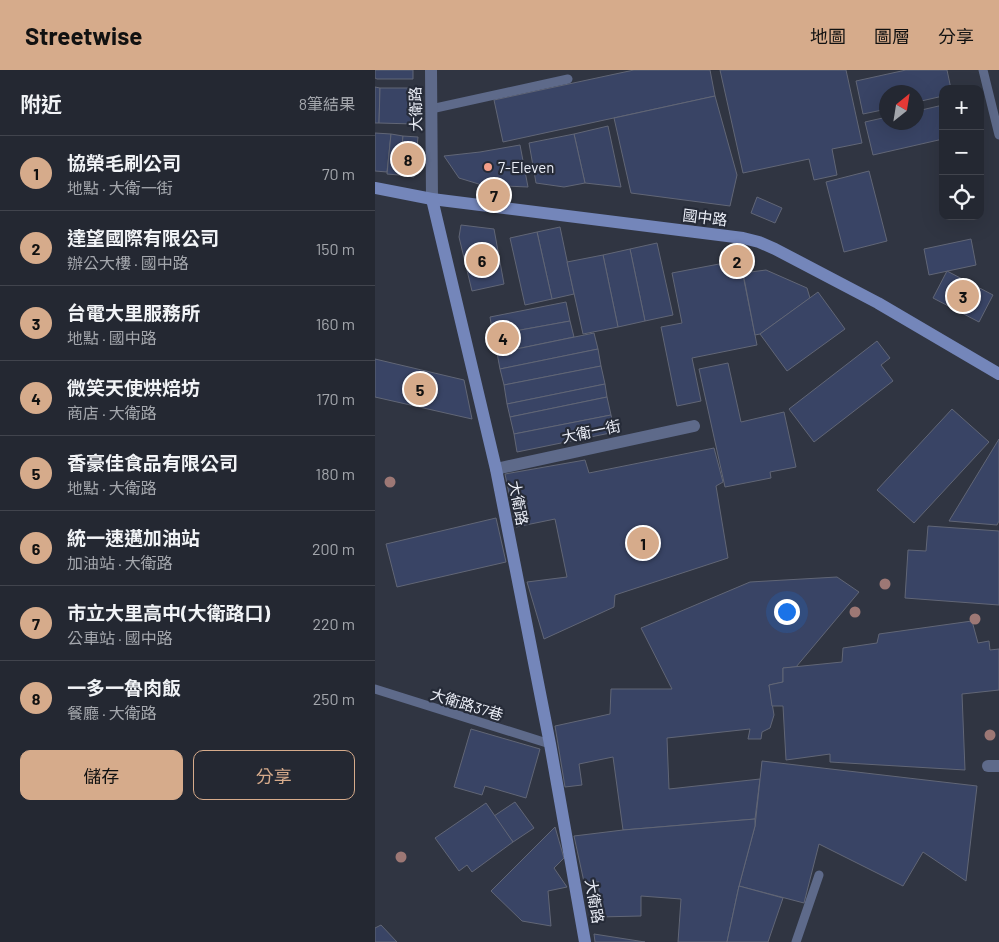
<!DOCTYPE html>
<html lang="zh-TW">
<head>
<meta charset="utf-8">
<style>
  body { margin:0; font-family:Barlow,"Noto Sans TC",sans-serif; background:#2c303a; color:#f1f3f6 }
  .controls { position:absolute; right:15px; top:15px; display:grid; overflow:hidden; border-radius:10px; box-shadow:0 5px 20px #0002 }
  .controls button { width:45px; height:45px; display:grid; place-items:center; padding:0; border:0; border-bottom:1px solid #41444d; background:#242832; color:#f1f3f6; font:25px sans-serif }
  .compass { position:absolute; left:504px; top:15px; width:45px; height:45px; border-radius:50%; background:#242832; box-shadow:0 5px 20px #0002; rotate:30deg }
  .you { position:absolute; left:411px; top:541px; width:18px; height:18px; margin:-12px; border:4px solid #fff; border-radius:50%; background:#1a73e8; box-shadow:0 0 0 8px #1a73e833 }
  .badge { display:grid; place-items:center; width:32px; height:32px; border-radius:50%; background:#d6ab8b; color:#111; font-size:16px; font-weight:700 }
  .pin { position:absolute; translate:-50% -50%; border:2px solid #fff; box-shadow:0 1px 5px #0006 }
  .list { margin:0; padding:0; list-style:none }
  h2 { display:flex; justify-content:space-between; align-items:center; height:65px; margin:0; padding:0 20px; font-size:21px }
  h2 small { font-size:16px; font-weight:400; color:#a3a6ac }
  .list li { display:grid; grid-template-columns:32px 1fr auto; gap:15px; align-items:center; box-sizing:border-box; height:75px; padding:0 20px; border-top:1px solid #41444d }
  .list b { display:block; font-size:19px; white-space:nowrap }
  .list p { margin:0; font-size:16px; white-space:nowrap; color:#a3a6ac }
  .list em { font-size:16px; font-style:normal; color:#a3a6ac }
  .actions { display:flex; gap:10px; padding:15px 20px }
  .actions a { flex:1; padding:11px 0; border:1px solid #d6ab8b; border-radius:10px; text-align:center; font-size:18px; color:#d6ab8b }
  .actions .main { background:#d6ab8b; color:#111 }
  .icon { flex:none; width:28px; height:28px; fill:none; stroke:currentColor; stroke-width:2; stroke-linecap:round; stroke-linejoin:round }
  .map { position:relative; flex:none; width:624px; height:872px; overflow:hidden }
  header { display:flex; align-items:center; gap:30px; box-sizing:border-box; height:70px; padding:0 25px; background:#d6ab8b; color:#111 }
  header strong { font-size:24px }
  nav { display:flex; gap:28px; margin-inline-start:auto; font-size:18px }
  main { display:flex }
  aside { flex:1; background:#242832 }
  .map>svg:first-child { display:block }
  .building { fill:#394465; stroke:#616676 }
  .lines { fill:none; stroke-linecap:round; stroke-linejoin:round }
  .lane { stroke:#5e6a8a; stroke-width:9 }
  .street { stroke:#5e6a8a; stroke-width:12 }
  .secondary { stroke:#7486ba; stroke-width:12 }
  .tree { fill:#9d7875 }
  .poi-dot { fill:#f49e89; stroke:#262b38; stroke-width:2 }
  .labels { text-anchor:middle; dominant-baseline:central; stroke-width:4.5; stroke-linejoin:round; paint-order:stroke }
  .street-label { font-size:15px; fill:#ebeef7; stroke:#262b38 }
  .poi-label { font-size:15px; fill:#ebeef7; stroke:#262b38; text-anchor:start }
</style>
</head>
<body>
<header>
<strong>Streetwise</strong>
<nav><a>地圖</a><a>圖層</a><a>分享</a></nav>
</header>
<main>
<aside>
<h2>附近<small>8筆結果</small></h2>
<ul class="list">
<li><span class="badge">1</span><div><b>協榮毛刷公司</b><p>地點 · 大衛一街</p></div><em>70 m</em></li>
<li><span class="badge">2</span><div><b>達望國際有限公司</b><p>辦公大樓 · 國中路</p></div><em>150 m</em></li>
<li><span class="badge">3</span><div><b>台電大里服務所</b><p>地點 · 國中路</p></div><em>160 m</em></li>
<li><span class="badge">4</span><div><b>微笑天使烘焙坊</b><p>商店 · 大衛路</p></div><em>170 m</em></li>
<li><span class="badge">5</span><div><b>香豪佳食品有限公司</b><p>地點 · 大衛路</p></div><em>180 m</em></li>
<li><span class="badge">6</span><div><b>統一速邁加油站</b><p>加油站 · 大衛路</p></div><em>200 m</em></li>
<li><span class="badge">7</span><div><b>市立大里高中(大衛路口)</b><p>公車站 · 國中路</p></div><em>220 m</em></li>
<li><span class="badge">8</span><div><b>一多一魯肉飯</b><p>餐廳 · 大衛路</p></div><em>250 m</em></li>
</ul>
<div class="actions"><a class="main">儲存</a><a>分享</a></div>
</aside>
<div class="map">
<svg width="624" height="872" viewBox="0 0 624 872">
  <rect width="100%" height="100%" fill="#303542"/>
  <g class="building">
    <polygon points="0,0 38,0 38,9 2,9 0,8"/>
    <polygon points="259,0 335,0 340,26 128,72 119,30"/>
    <polygon points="345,0 471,0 487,73 457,79 462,105 439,110 434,89 368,103"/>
    <polygon points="531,0 572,0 576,19 568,19 568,26 542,32 542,22 512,22 512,39 488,44 481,11"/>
    <polygon points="0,17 5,18 4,53 0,53"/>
    <polygon points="5,18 40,18 39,54 4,53"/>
    <polygon points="340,26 362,105 355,136 256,123 239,48"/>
    <polygon points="568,35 568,69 498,85 490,52 512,47 512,52 542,52 542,41"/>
    <polygon points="233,56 246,117 210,113 199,64"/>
    <polygon points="0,63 16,64 12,102 0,101"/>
    <polygon points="16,64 28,66 24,105 12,104"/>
    <polygon points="199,64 210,113 189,117 161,113 154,73"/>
    <polygon points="28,66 43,67 39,107 24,105"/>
    <polygon points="145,75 153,117 107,115 84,108 69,86 105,82"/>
    <polygon points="494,101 512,171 469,182 451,112"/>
    <polygon points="382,127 407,138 400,153 376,143"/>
    <polygon points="86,155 119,159 129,214 97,221 84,167"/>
    <polygon points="185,157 199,224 177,229 162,162"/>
    <polygon points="162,162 177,229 150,235 135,168"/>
    <polygon points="596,169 601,195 554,205 549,179"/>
    <polygon points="282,173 298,245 270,251 255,179"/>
    <polygon points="255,179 270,251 243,257 228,185"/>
    <polygon points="228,185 243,257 208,264 192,192"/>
    <polygon points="365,190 382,275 317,288 326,331 302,336 286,257 307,253 297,203"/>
    <polygon points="391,200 432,218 435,228 385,264 380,265 368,203"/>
    <polygon points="572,201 618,225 604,252 558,228"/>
    <polygon points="443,222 470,259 412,301 385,264"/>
    <polygon points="191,232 195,251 118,265 115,247"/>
    <polygon points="195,251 199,267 122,283 118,265"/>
    <polygon points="219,263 223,279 125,299 122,283"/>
    <polygon points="502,271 515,288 506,295 518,311 439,372 414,339"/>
    <polygon points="223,279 226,296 129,315 125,299"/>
    <polygon points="0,289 89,310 97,349 0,327"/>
    <polygon points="353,293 366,352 409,342 421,397 395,402 396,408 350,417 324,299"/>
    <polygon points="226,296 230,314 132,334 129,315"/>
    <polygon points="230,314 232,327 135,347 132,334"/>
    <polygon points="232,327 236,345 139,364 135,347"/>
    <polygon points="577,339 614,372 539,453 502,420"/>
    <polygon points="236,345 240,362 142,382 139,364"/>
    <polygon points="624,369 624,451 622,455 574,451"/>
    <polygon points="339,378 348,412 341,416 353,488 240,525 239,537 169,569 152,512 192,507 180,449 141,457 130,404 210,390 214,403"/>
    <polygon points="121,448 131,492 22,517 11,474"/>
    <polygon points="553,456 624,461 624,535 530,528 533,480 551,481"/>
    <polygon points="462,507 484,522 421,597 408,598 408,612 394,615 399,645 395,658 387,662 386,669 373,669 375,659 292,668 294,719 385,709 380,749 248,760 238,687 204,694 207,715 190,717 180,656 235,644 236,619 297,619 266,558 375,512"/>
    <polygon points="597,551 603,573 614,571 615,580 624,579 624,620 587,624 590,700 455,692 455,684 411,690 408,636 397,636 394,615 408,612 408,598 467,592 468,578 502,573 504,564"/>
    <polygon points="96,659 165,679 151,728 110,716 107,725 79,717"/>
    <polygon points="387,691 602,716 591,811 548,782 528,816 444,774 429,833 364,816 380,756"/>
    <polygon points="140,732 159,758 138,772 119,746"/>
    <polygon points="111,733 138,772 97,802 92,795 84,801 60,768"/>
    <polygon points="380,749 380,756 364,816 352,872 303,872 306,829 266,826 266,846 224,847 224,812 209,812 199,766 248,760"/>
    <polygon points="180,757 189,788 179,798 192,817 173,821 176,856 147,851 116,821"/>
    <polygon points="364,816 408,828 393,872 352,872"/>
    <polygon points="6,855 22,872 0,872 0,858"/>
    <polygon points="219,864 270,872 220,872"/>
  </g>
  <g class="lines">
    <g class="lane">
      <polyline points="608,0 624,65"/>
      <polyline points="56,39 193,9"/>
      <polyline points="0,619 175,674"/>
      <polyline points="421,872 444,805"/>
    </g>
    <g class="street">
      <polyline points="56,0 57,129"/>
      <polyline points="121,399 319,356"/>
      <polyline points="613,696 624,696"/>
    </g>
    <g class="secondary">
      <polyline points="0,118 57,129 368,168 384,172 400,179 503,233 624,304"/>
      <polyline points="57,129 121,399 175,674 210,872"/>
    </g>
  </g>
  <g class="tree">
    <circle cx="15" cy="412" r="5.5"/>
    <circle cx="510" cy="514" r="5.5"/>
    <circle cx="480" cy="542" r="5.5"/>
    <circle cx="600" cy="549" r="5.5"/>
    <circle cx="615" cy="665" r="5.5"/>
    <circle cx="26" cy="787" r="5.5"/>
  </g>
  <circle class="poi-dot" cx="113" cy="97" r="5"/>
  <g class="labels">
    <g class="street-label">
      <text transform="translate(40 39) rotate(-91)">大衛路</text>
      <text transform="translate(330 147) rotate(7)">國中路</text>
      <text transform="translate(216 361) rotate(-12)">大衛一街</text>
      <text transform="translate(144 433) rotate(79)">大衛路</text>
      <text transform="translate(92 634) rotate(17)">大衛路37巷</text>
      <text transform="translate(220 831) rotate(80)">大衛路</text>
    </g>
    <g class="poi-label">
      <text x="123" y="97">7-Eleven</text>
    </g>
  </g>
</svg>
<div class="controls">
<button>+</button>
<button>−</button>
<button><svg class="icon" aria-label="locate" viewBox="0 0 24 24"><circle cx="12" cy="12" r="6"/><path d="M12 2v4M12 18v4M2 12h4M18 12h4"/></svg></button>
</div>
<svg class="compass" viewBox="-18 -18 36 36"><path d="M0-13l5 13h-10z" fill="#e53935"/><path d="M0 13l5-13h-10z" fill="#a3a6ac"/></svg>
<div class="you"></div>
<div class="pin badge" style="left:268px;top:473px">1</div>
<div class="pin badge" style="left:362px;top:191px">2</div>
<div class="pin badge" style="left:588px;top:226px">3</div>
<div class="pin badge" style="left:128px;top:268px">4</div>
<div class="pin badge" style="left:45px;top:319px">5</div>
<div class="pin badge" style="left:107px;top:190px">6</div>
<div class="pin badge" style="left:119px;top:125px">7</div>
<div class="pin badge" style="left:33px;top:89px">8</div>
</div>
</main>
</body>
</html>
